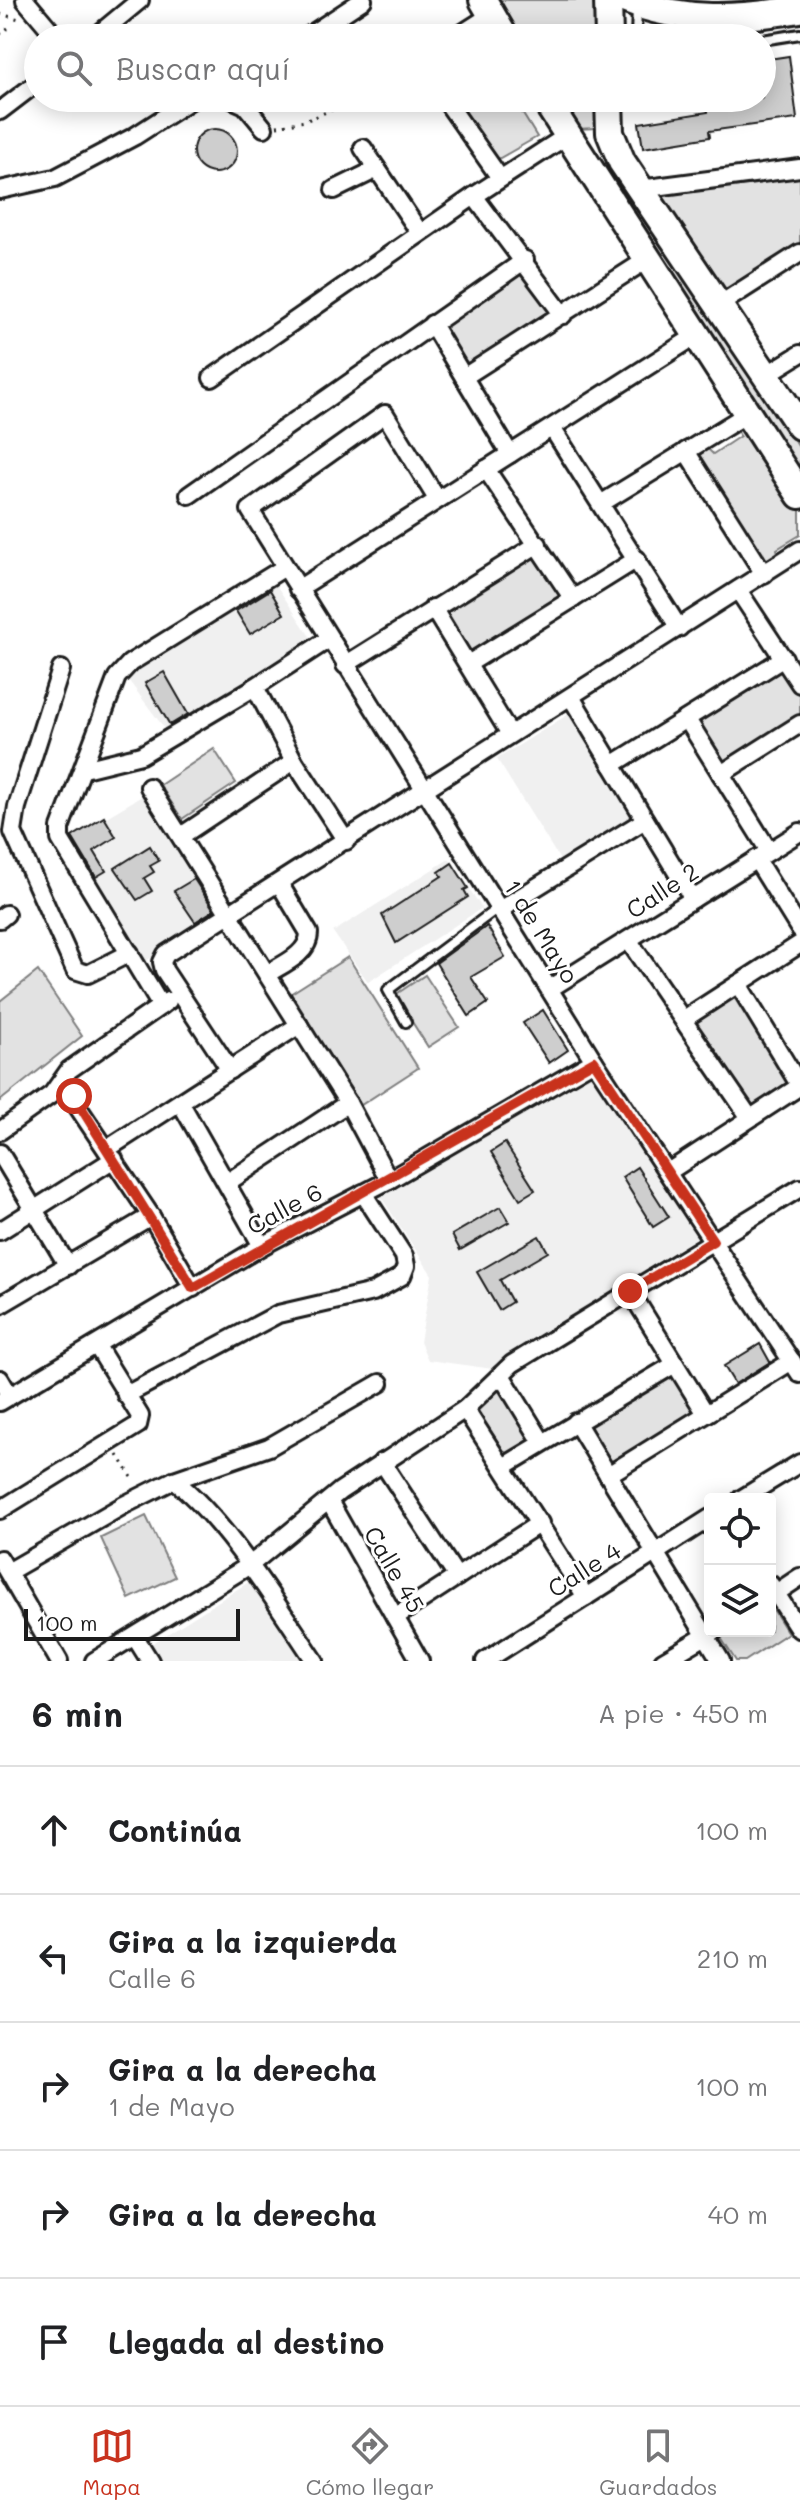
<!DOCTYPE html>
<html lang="es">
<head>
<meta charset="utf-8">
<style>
  body { margin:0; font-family:Mali,sans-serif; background:#f6f6f6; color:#202124 }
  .controls { position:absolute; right:24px; bottom:24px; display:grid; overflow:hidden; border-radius:8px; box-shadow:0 4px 20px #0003 }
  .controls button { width:72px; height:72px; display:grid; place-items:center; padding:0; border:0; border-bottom:2px solid #e0e0e0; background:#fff; color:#202124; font:40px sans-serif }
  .scale { position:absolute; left:24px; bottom:20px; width:216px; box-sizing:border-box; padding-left:8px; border:4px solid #1c1c1c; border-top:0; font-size:22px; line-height:28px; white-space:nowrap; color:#1c1c1c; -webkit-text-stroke:6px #fff; paint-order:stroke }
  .stop { position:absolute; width:24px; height:24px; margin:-18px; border:6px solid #c8321e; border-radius:50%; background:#fff }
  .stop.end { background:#c8321e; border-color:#fff; box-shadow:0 2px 8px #0008 }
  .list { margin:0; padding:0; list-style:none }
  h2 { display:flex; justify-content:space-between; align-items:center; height:104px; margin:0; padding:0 32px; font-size:34px }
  h2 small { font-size:26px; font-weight:400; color:#757577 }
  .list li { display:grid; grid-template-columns:52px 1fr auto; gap:24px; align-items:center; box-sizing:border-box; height:128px; padding:0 32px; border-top:2px solid #e0e0e0 }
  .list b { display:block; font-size:30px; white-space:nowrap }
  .list p { margin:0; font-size:26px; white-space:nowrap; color:#757577 }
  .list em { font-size:26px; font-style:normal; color:#757577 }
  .icon { flex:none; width:44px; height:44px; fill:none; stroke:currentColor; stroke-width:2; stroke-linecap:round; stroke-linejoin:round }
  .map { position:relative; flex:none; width:800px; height:1661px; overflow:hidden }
  .search { position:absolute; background:#fff; box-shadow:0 4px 20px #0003; left:24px; right:24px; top:24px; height:88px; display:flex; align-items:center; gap:20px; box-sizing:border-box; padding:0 28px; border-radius:44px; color:#757577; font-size:30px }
  .sheet { height:744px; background:#fff }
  nav { display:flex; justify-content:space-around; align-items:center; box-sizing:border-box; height:112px; border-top:2px solid #e0e0e0; background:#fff; font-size:22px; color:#757577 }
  nav a { display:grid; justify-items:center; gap:4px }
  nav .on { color:#c8321e }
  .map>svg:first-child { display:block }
  .built { fill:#f0f0f0 }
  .green { fill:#e2e2e2; stroke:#7f7f7f; stroke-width:2 }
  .building { fill:#cecece; stroke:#1c1c1c; stroke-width:2 }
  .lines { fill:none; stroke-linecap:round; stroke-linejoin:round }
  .lane-casing { stroke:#1c1c1c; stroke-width:14 }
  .street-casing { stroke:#1c1c1c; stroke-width:22 }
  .primary-casing { stroke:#1c1c1c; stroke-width:32 }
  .path { stroke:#1c1c1c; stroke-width:3; stroke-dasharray:2 6; stroke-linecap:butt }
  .lane { stroke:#fff; stroke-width:8 }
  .street { stroke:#fff; stroke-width:16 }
  .primary { stroke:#fff; stroke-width:26 }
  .route { stroke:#c8321e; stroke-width:10 }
  .labels { text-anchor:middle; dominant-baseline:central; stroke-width:6; stroke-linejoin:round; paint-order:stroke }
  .street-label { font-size:24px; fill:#1c1c1c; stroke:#fff }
</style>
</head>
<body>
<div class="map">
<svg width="800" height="1661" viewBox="0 0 800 1661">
  <rect width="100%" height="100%" fill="#fff"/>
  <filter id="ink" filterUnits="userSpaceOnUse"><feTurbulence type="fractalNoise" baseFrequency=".0125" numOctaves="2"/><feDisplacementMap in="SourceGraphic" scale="16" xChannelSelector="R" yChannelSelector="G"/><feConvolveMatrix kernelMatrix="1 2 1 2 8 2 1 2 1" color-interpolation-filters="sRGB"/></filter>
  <g filter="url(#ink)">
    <g class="built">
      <polygon points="274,582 313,641 168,733 126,677"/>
      <polygon points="572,712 638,822 565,868 497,759"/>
      <polygon points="142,796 218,915 144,962 64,842"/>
      <polygon points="449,859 482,908 368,982 333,932"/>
      <polygon points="591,1068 697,1237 507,1356 493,1369 428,1360 420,1342 432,1275 379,1194"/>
      <polygon points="255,1578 310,1661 160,1661 150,1645"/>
    </g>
    <g class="green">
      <polygon points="489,0 600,0 603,38 515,38"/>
      <polygon points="449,98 513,98 537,137 493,162"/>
      <polygon points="553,98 600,98 596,128 576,129"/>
      <polygon points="800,171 800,248 724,297 656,191"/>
      <polygon points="627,185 800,449 800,476 617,195"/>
      <polygon points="525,264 559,312 468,371 438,324"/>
      <polygon points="743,423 800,508 800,535 777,549 779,557 767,568 695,452 704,445 713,454 740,436 735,427"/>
      <polygon points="534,549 565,599 472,657 440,608"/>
      <polygon points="784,662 800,686 800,720 722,767 694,722"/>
      <polygon points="214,749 236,783 182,819 160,785"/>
      <polygon points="348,957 418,1068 361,1105 290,994"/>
      <polygon points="38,971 82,1036 0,1101 0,1001"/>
      <polygon points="425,975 459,1027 428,1047 395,995"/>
      <polygon points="736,992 792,1086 752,1111 693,1021"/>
      <polygon points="672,1369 699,1412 609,1468 581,1424"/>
      <polygon points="501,1386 538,1442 507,1456 475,1407"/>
      <polygon points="146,1516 175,1577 129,1599 101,1538"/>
      <polygon points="771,1606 788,1633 745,1661 736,1661 721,1638 732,1631 770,1631"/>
    </g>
    <g class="building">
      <polygon points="789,56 797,119 709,131 710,137 643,148 639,123 708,112 706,98 762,98 762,60"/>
      <circle cx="215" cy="151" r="22"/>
      <polygon points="270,590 284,614 250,634 236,611"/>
      <polygon points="164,672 188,714 170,725 145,683"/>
      <polygon points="104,817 116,837 94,851 106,871 96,877 72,837"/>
      <polygon points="150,846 159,861 150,866 154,872 144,878 152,891 137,900 115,868"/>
      <polygon points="452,863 468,888 464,890 468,897 396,943 382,915 442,876 439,872"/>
      <polygon points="194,879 214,910 195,922 174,891"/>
      <polygon points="487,926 505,957 471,977 488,1003 469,1016 436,963"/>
      <polygon points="543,1010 568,1050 549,1063 523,1023"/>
      <polygon points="505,1143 535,1190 520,1199 491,1152"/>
      <polygon points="637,1167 669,1217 653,1227 622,1177"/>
      <polygon points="500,1207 509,1222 460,1250 452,1235"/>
      <polygon points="539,1236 548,1252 500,1280 512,1302 499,1310 477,1272"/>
      <polygon points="760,1344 770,1362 735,1384 724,1366"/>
    </g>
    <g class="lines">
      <g class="lane-casing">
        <g id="lane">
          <polyline points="636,38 637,7"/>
          <polyline points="762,40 800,34"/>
          <polyline points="406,1022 388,990 499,907"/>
        </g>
      </g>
      <g class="street-casing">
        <g id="street">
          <polyline points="25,0 57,38"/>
          <polyline points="307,37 363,0"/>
          <polyline points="94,38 140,0"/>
          <polyline points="455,38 491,15"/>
          <polyline points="229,98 245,105 264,128"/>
          <polyline points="444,98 500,178"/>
          <polyline points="0,111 38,82"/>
          <polyline points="363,148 420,233"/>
          <polyline points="640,189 800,168"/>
          <polyline points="0,190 55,178 135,136 194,98"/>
          <polyline points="334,190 377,169"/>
          <polyline points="474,196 563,315"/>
          <polyline points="719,305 800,253"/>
          <polyline points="432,324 510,454"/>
          <polyline points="766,375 800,354"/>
          <polyline points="464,377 648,259"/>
          <polyline points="212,378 474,196 568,135"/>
          <polyline points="552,428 679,628"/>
          <polyline points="686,451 764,574"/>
          <polyline points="486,469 573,599"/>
          <polyline points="189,495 525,260"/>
          <polyline points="437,499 385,414 250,510 594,1061 800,1374"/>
          <polyline points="602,503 747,414"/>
          <polyline points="298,589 697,335"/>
          <polyline points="738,590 800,684"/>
          <polyline points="433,608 510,734"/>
          <polyline points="329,639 255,687 294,761 346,841"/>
          <polyline points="468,664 637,559"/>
          <polyline points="345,665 538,544"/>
          <polyline points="61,669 17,807 13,832 75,970 88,974 130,953"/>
          <polyline points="571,697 693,899"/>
          <polyline points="688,721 769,851"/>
          <polyline points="612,765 784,658"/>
          <polyline points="84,769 141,755 255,687"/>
          <polyline points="721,774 800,724"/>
          <polyline points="149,787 348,1103 389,1180"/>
          <polyline points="181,836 294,761"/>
          <polyline points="756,859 800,930"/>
          <polyline points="501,909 645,820"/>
          <polyline points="0,919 6,914"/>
          <polyline points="629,941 750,1118"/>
          <path d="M267,974C283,964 309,954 309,933L279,883"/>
          <polyline points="551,988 800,832"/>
          <polyline points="161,1006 60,839 60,828 117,677 130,663 285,567"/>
          <polyline points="684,1019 800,944"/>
          <polyline points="230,1070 164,970 162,962 166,954 800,550"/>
          <polyline points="61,1082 151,1216 193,1288"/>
          <polyline points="180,1102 262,1246"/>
          <polyline points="0,1131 52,1094 69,1070 168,1001"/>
          <polyline points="107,1149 299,1025"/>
          <polyline points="0,1153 68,1266"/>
          <polyline points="668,1172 800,1086 738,984"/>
          <polyline points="228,1182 348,1103"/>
          <polyline points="0,1231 114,1159"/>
          <polyline points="630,1291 706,1414"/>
          <polyline points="0,1305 151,1216"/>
          <polyline points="501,1375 542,1442"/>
          <polyline points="0,1379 10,1396"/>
          <polyline points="126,1395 278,1314 373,1292 402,1276 406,1266 404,1256 363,1193"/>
          <polyline points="0,1402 262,1246 389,1180 594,1061"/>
          <polyline points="465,1409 586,1597"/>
          <polyline points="576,1422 721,1661"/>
          <polyline points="382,1462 457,1577"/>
          <polyline points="503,1467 675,1364"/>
          <polyline points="608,1475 792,1361"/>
          <path d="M174,1480C227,1522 277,1605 315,1661"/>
          <polyline points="741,1499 800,1463"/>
          <polyline points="329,1501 420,1661"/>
          <polyline points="0,1510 138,1425 140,1416 97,1346"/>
          <polyline points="0,1559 59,1661"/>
          <polyline points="8,1572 124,1505 174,1480 269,1447 380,1383"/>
          <polyline points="770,1584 799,1629"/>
          <polyline points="770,1597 800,1577"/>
          <polyline points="395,1617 540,1523"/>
          <polyline points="135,1637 150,1661"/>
          <polyline points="94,1661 250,1565 340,1491 465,1409 512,1364 800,1188"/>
          <polyline points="485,1661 710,1518"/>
          <polyline points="663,1661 714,1631"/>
        </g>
      </g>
      <g class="primary-casing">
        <g id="primary">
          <polyline points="483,0 505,38"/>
          <polyline points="608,0 609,38"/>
          <path d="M626,0C683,23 740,19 800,9"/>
          <polyline points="544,98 800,495"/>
          <polyline points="609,98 610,133 622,162 800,426"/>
        </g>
      </g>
      <g class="path">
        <polyline points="0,14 23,20"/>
        <polyline points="0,34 8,28"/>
        <polyline points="277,126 305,121 360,98"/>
        <polyline points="118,1455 135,1482"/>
      </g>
      <use href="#lane" class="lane"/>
      <use href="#street" class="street"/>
      <use href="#primary" class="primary"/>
    </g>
  </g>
  <g class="lines" filter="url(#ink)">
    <polyline class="route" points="74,1096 193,1288 594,1061 713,1241 630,1291"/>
  </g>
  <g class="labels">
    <g class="street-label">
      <text transform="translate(662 890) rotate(-33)">Calle 2</text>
      <text transform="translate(542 931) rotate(58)">1 de Mayo</text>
      <text transform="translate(284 1208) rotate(-28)">Calle 6</text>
      <text transform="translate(395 1569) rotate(60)">Calle 45</text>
      <text transform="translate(584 1569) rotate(-32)">Calle 4</text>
    </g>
  </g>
</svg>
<div class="controls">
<button><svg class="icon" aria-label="locate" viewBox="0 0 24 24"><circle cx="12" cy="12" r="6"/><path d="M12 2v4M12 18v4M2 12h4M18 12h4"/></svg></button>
<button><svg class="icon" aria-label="layers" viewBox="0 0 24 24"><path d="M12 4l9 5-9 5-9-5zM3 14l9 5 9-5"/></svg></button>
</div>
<div class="scale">100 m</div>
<div class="stop" style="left:74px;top:1096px"></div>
<div class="stop end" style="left:630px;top:1291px"></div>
<div class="search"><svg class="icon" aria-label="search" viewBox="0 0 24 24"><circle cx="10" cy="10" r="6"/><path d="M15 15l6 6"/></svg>Buscar aquí</div>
</div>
<section class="sheet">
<h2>6 min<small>A pie · 450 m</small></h2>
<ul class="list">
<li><svg class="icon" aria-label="ahead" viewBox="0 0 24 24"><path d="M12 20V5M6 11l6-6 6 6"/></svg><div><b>Continúa</b></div><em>100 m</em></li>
<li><svg class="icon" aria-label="left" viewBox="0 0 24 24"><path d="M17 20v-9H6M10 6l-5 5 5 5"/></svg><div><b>Gira a la izquierda</b><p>Calle 6</p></div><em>210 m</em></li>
<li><svg class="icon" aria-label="right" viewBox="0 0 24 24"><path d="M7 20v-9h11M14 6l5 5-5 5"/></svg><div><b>Gira a la derecha</b><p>1 de Mayo</p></div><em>100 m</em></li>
<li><svg class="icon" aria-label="right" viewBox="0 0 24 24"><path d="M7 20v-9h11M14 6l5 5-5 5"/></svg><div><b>Gira a la derecha</b></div><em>40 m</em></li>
<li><svg class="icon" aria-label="arrive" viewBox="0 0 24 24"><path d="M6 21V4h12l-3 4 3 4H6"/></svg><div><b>Llegada al destino</b></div></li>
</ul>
</section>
<nav>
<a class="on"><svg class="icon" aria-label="map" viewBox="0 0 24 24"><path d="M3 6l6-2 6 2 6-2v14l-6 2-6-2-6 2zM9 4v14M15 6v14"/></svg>Mapa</a>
<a><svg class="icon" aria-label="directions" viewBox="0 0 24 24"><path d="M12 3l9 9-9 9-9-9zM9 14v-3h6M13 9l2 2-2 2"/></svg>Cómo llegar</a>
<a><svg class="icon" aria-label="saved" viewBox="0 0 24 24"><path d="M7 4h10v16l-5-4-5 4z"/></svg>Guardados</a>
</nav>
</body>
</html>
